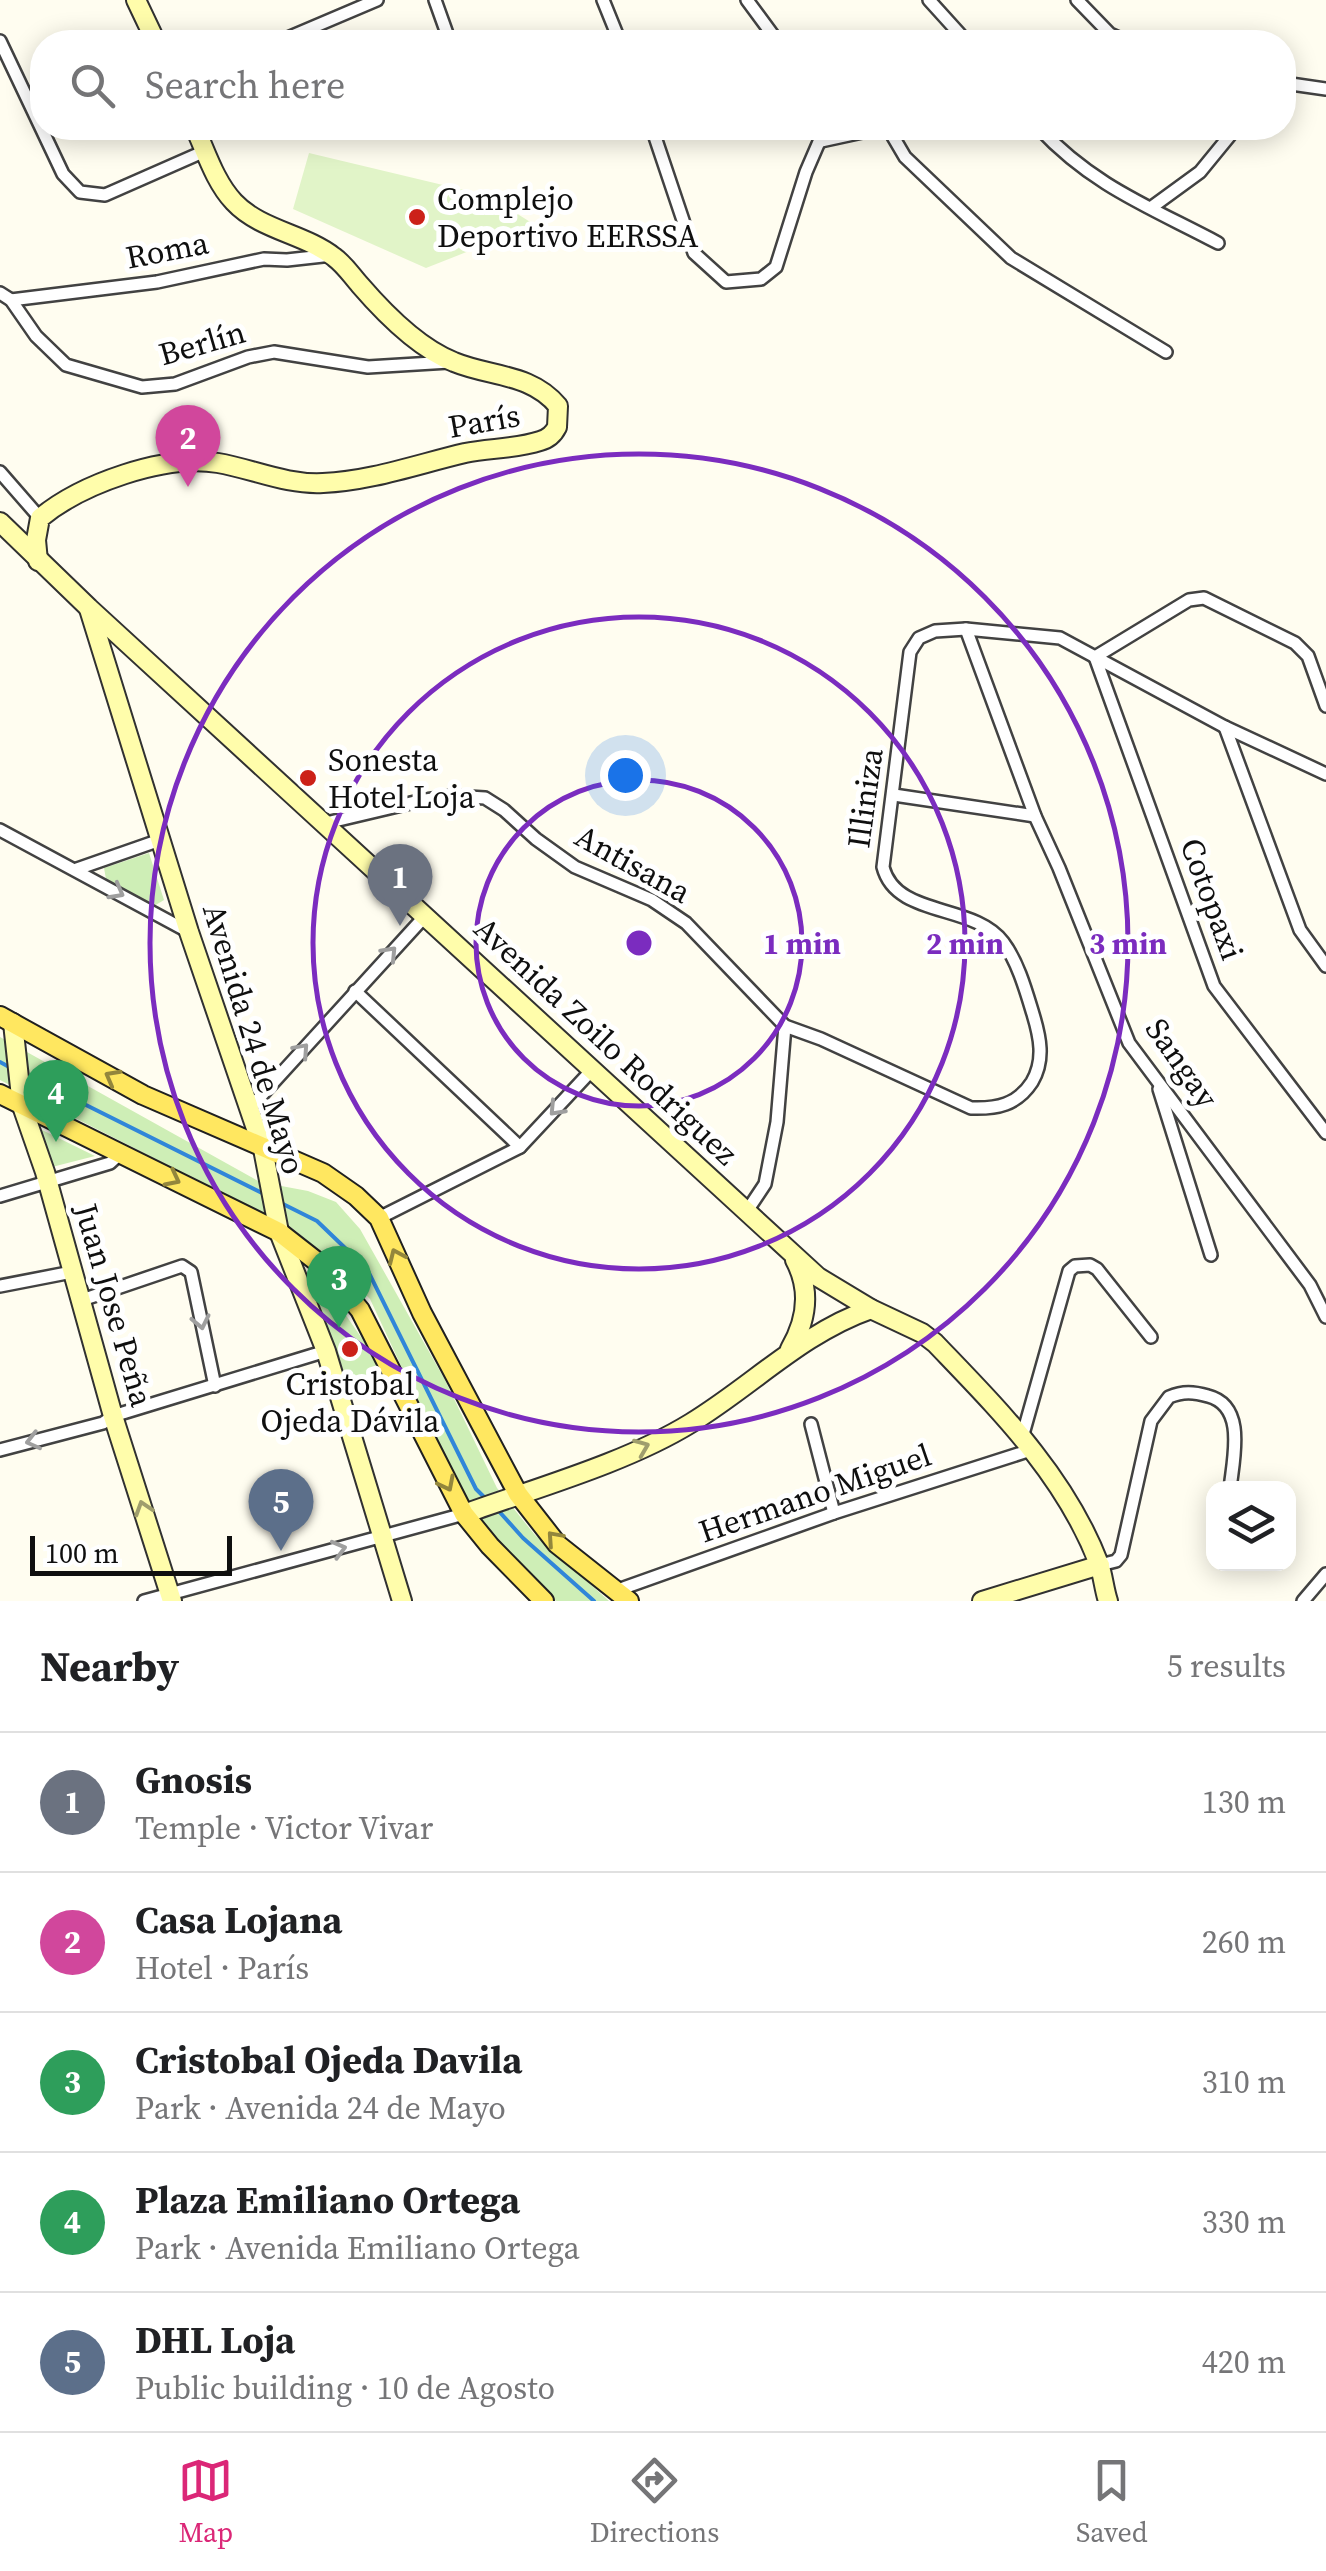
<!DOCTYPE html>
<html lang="en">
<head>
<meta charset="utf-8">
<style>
  body { margin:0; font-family:"Source Serif 4",serif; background:#f2f2f2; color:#202124 }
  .controls { position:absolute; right:30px; bottom:30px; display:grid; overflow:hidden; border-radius:20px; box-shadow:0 5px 25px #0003 }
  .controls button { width:90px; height:90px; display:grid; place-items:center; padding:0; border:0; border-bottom:2px solid #e0e0e0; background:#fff; color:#202124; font:50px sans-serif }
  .scale { position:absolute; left:30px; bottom:25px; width:202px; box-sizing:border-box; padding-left:10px; border:5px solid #0f0f0f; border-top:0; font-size:28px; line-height:35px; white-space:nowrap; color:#0f0f0f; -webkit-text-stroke:8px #fff; paint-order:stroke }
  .you { position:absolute; left:625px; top:775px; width:35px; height:35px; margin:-25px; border:8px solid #fff; border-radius:50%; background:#1a73e8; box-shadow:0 0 0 15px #1a73e833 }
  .badge { display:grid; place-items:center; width:65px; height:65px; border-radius:50%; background:#db2777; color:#fff; font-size:32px; font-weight:700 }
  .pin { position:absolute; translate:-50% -82px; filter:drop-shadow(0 2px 5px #0008) }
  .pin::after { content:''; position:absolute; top:52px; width:35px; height:30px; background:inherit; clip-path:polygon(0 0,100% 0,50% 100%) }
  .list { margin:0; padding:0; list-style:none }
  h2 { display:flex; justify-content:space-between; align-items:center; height:130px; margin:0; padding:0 40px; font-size:42px }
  h2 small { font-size:32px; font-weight:400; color:#757577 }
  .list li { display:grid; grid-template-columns:65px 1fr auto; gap:30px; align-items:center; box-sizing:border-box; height:140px; padding:0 40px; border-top:2px solid #e0e0e0 }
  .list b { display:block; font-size:38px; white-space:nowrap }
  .list p { margin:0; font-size:32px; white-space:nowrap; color:#757577 }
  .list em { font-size:32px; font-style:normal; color:#757577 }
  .icon { flex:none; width:55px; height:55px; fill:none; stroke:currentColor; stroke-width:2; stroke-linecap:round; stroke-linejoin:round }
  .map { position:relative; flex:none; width:1326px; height:1601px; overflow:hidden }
  .search { position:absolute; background:#fff; box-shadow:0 5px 25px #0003; left:30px; right:30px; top:30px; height:110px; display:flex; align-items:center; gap:25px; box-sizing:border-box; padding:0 35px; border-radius:40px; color:#757577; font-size:38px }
  .sheet { height:830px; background:#fff }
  nav { display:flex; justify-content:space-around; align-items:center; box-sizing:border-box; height:140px; border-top:2px solid #e0e0e0; background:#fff; font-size:28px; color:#757577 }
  nav a { display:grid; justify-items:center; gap:5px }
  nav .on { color:#db2777 }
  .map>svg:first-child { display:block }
  .green { fill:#ceeeb6 }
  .pitch { fill:#e1f4c8 }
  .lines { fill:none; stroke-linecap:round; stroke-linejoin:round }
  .stream { stroke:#3086d9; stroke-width:4 }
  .street-casing { stroke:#424242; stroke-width:16 }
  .secondary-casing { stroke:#313131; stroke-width:22 }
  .primary-casing { stroke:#202020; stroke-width:22 }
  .street { stroke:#fff; stroke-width:11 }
  .secondary { stroke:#fffdab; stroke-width:18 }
  .primary { stroke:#ffe760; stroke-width:18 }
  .oneway { stroke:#9f9f9f }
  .oneway2 { stroke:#93863c }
  .oneway3 { stroke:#9f9e6d }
  .ring { fill:none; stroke:#7b2cbf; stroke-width:5 }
  .poi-dot { fill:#cc2119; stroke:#fff; stroke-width:4 }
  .labels { text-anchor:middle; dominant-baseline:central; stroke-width:10; stroke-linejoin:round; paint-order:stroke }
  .poi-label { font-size:32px; fill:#0f0f0f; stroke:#fff; text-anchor:start }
  .street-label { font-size:32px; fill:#0f0f0f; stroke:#fff }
  .centre { fill:#7b2cbf; stroke:#fff; stroke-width:5 }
  .ring-label { font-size:30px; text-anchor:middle; font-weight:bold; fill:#7b2cbf; stroke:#fff; stroke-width:10; stroke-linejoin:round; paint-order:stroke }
</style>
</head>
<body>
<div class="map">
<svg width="1326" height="1601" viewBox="0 0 1326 1601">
  <rect width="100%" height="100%" fill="#fffdf0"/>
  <g class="green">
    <polygon points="149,853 164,900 154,906 106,879 104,868"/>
    <polygon points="0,1037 260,1182 308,1191 336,1202 360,1229 445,1380 497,1488 535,1535 609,1601 556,1601 504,1553 463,1499 370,1299 330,1259 292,1228 0,1080"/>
    <polygon points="40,1129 95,1156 52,1167"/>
    <polygon points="314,1275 321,1279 385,1372 341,1387 309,1284"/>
  </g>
  <polygon class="pitch" points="309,153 489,196 535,225 426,268 293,209"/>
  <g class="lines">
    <g class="stream">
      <polyline points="0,1062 11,1068"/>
      <polyline points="24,1074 266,1195"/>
      <polyline points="279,1202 317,1221 367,1269 476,1489 485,1498"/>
      <polyline points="496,1508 523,1538 594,1601"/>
    </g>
    <g class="street-casing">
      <g id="street">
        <polyline points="435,0 450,42"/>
        <polyline points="603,0 620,42"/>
        <polyline points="747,0 778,42"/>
        <polyline points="929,0 967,42"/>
        <polyline points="1077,0 1110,34 1128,42"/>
        <polyline points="0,41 63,174 80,192 105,195 205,151"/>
        <polyline points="278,42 377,0"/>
        <polyline points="1284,83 1326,89"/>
        <polyline points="652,128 694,253 726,282 761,279 776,267 806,172 825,128"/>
        <polyline points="888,128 905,157 1011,258 1166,352"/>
        <path d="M1039,128C1093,186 1150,207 1218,243"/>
        <polyline points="821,141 881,128"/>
        <polyline points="1152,207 1200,172 1236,128"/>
        <polyline points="0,293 11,300 36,336 66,365 142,387 175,384 248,357 274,352 368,367 449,362"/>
        <polyline points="11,300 157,282 264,259 287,260 332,255"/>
        <polyline points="0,472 40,518"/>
        <polyline points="966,629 1035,816 1059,868 1129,1043 1310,1285 1326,1317"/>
        <polyline points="1095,657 1214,986 1326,1133"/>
        <polyline points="1095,657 1189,600 1204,598 1295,643 1308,656 1326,706"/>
        <polyline points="1225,727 1300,930 1326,966"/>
        <polyline points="894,795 1035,816"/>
        <path d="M326,823L419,801L452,796L485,798L504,810L536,839L575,867L652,900L686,923L785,1026L821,1039L971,1108C997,1109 1017,1105 1032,1082C1045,1060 1040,1037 1033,1014C1026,991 1018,962 1003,942C974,903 896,918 883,867L910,652L919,638L935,631L966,629L1060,638L1225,727L1326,774"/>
        <polyline points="0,830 189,932"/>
        <polyline points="77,869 160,840"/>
        <polyline points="355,991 520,1147"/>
        <polyline points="1159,1089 1211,1255"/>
        <polyline points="249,1109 426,915"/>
        <polyline points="0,1196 110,1163 121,1153"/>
        <polyline points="747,1211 765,1184 777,1122 785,1026"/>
        <polyline points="379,1218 520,1147 592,1070"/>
        <polyline points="0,1286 72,1272"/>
        <polyline points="82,1300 182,1266 191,1272 215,1386"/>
        <polyline points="811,1424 834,1513"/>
        <polyline points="1023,1434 1069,1271 1075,1266 1090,1265 1097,1269 1151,1337"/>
        <polyline points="0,1450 103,1423 113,1416 326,1351"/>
        <path d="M1100,1565L1116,1561L1121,1555L1151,1421L1169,1397C1183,1391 1194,1392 1208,1396C1247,1406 1233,1459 1230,1489"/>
        <polyline points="615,1591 834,1513 1034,1449"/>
        <polyline points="144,1601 464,1514"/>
        <polyline points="1303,1601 1326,1574"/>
      </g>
    </g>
    <g class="secondary-casing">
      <g id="secondary">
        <polyline points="136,0 156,42"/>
        <path d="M0,522L89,608L818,1277L871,1309L922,1333L935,1343C999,1410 1065,1475 1099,1564C1103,1575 1104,1589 1108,1601"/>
        <path d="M38,561L36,540L40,518C81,484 164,454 218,463C253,469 286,485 323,483C371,481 418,464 465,453C489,448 516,449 540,441C548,439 553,435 557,427L558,406C531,373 490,377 454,362C418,348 385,314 360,285C351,275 345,265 334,257C305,234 260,230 234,202C215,182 206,152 195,128"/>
        <polyline points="89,609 189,932 263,1149 279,1232 326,1351 402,1601"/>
        <polyline points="13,1023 22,1106 45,1172 113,1416 172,1601"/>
        <path d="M790,1349C807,1320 811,1290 795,1260"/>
        <path d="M464,1514C536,1488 626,1463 691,1423C752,1386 802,1333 871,1309"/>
        <polyline points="982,1601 1100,1565"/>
      </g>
    </g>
    <g class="primary-casing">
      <g id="primary">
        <polyline points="0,1016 143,1095 323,1173 356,1196 379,1218 422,1313 518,1494 557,1544 629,1601"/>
        <polyline points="0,1094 279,1232 325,1268 360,1310 464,1514 490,1546 544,1601"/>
      </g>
    </g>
    <use href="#street" class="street"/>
    <use href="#secondary" class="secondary"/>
    <use href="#primary" class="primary"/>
  </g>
  <defs><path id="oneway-chevron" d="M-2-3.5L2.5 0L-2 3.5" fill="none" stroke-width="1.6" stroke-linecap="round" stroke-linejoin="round" transform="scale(2.5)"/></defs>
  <g class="oneway">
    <use href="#oneway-chevron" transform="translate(117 892) rotate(29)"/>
    <use href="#oneway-chevron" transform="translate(390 953) rotate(-47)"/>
    <use href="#oneway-chevron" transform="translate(302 1050) rotate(-48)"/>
    <use href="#oneway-chevron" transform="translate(556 1109) rotate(133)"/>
    <use href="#oneway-chevron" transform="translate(201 1322) rotate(78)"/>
    <use href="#oneway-chevron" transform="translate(33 1441) rotate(166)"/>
    <use href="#oneway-chevron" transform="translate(339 1549) rotate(-15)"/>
  </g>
  <g class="oneway2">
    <use href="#oneway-chevron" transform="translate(112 1077) rotate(-151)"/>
    <use href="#oneway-chevron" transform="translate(173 1179) rotate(27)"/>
    <use href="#oneway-chevron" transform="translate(396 1256) rotate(-114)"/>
    <use href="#oneway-chevron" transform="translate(447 1484) rotate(63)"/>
    <use href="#oneway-chevron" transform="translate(554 1538) rotate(-132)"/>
  </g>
  <g class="oneway3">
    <use href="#oneway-chevron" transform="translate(642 1447) rotate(-22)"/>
    <use href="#oneway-chevron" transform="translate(143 1508) rotate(-108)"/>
  </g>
  <g class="ring">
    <circle cx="639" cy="943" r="163"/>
    <circle cx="639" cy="943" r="326"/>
    <circle cx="639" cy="943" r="489"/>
  </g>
  <g class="poi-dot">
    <circle cx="417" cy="217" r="10"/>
    <circle cx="308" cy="778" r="10"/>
    <circle cx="350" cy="1349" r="10"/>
  </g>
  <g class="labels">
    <g class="poi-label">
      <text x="437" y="199">Complejo<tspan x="437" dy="37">Deportivo EERSSA</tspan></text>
      <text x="328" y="760">Sonesta<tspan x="328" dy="37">Hotel Loja</tspan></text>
      <text x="350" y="1384" text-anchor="middle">Cristobal<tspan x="350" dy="37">Ojeda Dávila</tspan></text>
    </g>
    <g class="street-label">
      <text transform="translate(167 250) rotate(-11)">Roma</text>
      <text transform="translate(202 343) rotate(-16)">Berlín</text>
      <text transform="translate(484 421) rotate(-10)">París</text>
      <text transform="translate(865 798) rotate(-82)">Illiniza</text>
      <text transform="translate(633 864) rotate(29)">Antisana</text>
      <text transform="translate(1212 899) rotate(70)">Cotopaxi</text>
      <text transform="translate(254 1039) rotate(73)">Avenida 24 de Mayo</text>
      <text transform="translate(606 1041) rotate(43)">Avenida Zoilo Rodriguez</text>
      <text transform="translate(1182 1063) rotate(55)">Sangay</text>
      <text transform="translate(114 1305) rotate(74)">Juan Jose Peña</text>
      <text transform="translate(815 1493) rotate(-19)">Hermano Miguel</text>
    </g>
  </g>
  <circle cx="639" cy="943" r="15" class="centre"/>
  <g class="ring-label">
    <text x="802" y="954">1 min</text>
    <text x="965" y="954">2 min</text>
    <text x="1128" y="954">3 min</text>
  </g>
</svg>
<div class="controls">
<button><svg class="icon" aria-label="layers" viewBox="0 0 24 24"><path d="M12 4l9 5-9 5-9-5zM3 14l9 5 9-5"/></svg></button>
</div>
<div class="scale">100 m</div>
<div class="you"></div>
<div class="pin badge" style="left:400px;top:926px;background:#6b7280">1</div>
<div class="pin badge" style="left:188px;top:487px;background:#d1479c">2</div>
<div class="pin badge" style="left:339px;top:1328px;background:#2e9e5b">3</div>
<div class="pin badge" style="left:56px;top:1142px;background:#2e9e5b">4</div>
<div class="pin badge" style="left:281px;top:1551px;background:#5c6f8a">5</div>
<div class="search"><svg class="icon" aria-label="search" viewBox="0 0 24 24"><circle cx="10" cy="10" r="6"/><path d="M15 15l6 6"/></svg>Search here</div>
</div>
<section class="sheet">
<h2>Nearby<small>5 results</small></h2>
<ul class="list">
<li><span class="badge" style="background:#6b7280">1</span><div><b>Gnosis</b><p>Temple · Victor Vivar</p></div><em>130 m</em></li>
<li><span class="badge" style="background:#d1479c">2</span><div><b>Casa Lojana</b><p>Hotel · París</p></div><em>260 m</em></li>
<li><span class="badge" style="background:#2e9e5b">3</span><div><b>Cristobal Ojeda Davila</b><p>Park · Avenida 24 de Mayo</p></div><em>310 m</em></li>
<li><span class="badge" style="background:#2e9e5b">4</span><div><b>Plaza Emiliano Ortega</b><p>Park · Avenida Emiliano Ortega</p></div><em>330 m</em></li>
<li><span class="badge" style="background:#5c6f8a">5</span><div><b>DHL Loja</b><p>Public building · 10 de Agosto</p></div><em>420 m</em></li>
</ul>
</section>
<nav>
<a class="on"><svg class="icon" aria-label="map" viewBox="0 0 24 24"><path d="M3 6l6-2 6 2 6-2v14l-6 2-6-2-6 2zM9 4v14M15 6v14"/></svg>Map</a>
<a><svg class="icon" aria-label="directions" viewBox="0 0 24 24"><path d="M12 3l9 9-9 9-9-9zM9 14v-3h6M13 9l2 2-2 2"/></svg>Directions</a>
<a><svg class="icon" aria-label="saved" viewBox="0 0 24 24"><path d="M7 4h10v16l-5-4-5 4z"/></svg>Saved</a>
</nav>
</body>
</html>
